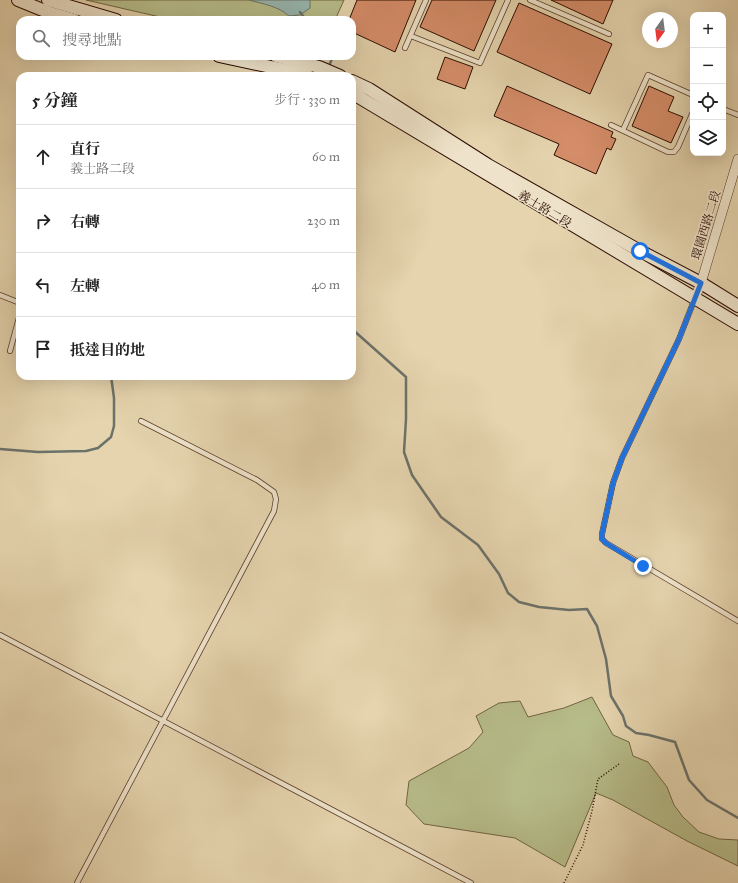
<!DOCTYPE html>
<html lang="zh-TW">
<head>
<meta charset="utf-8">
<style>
  body { margin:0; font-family:"IM FELL Great Primer","Noto Serif TC",serif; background:#f6f6f6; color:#222 }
  .controls { position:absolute; right:12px; top:12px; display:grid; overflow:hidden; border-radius:8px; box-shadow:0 4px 16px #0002 }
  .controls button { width:36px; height:36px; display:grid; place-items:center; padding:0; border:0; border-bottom:1px solid #e0e0e0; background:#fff; color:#222; font:20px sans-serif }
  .compass { position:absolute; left:642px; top:12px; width:36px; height:36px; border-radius:50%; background:#fff; box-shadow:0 4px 16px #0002; rotate:194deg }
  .stop { position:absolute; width:12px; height:12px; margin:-9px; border:3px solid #1a73e8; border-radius:50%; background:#fff }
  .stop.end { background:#1a73e8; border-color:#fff; box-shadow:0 1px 4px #0008 }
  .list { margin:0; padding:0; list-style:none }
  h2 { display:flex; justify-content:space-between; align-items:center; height:52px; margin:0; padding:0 16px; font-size:17px }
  h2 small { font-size:13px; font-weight:400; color:#767676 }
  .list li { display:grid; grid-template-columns:26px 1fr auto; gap:12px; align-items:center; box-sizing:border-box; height:64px; padding:0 16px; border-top:1px solid #e0e0e0 }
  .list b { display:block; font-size:15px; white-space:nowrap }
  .list p { margin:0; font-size:13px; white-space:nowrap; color:#767676 }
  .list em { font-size:13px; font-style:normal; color:#767676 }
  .icon { flex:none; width:22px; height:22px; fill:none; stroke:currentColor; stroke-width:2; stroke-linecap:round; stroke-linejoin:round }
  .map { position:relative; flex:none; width:738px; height:883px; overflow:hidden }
  .search { position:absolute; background:#fff; box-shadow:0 4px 16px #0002; left:16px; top:16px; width:340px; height:44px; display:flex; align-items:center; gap:10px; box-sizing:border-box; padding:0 14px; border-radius:12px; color:#767676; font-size:15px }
  .panel { position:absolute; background:#fff; box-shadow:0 4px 16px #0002; left:16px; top:72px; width:340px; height:308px; border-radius:12px }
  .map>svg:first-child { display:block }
  .green { fill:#b6bc89; stroke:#706444 }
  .water { fill:#96b7b0; stroke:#6b726a }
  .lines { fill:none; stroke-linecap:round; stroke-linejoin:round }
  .stream { stroke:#6b726a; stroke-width:2.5 }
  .building { fill:#d58d69; stroke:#2b0b00 }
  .lane-casing { stroke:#5a3d2c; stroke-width:6 }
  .street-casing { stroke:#5a3d2c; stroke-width:10 }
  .secondary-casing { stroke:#2b0b00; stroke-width:14 }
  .path { stroke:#2b0b00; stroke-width:1.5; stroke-dasharray:1 2; stroke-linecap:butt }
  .lane { stroke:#eee3ca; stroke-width:4.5 }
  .street { stroke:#eee3ca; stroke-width:9 }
  .secondary { stroke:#eee3ca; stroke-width:12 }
  .route { stroke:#1a73e8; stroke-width:5 }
  .labels { text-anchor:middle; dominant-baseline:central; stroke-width:3; stroke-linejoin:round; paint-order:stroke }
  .street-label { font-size:12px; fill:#2b0b00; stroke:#eee3ca }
</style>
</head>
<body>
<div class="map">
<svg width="738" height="883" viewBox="0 0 738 883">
  <rect width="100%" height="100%" fill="#e5d4ae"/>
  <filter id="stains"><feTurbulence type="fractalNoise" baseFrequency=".005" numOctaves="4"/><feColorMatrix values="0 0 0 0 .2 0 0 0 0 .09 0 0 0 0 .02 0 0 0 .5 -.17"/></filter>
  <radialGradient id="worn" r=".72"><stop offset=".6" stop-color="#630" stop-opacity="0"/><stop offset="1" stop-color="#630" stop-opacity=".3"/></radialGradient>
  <g class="green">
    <polygon points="86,0 344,0 335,20 173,20"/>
    <polygon points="592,697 613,735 629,742 633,756 648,762 667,787 674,805 683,817 699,832 719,839 738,840 738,866 687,841 613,800 596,793 565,867 515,838 424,824 406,805 409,781 469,748 483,732 476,716 499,703 520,701 528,717 564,708"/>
  </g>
  <path class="water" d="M249,0H310V8L300,15L289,16C278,6 263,4 249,0Z"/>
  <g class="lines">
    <g class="stream">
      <polyline points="300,12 306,20"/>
      <polyline points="329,66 333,56"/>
      <polyline points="352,259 353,265 352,329 406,377 406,419 404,452 412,475 441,517 478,545 499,574 508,593 519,602 539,607 569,610 587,609 597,626 606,659 611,696 623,716 626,726 636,733 649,735 675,742 689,780 707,800 738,818"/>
      <polyline points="0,449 38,452 86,451 98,448 111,437 114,426 114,398 111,376"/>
    </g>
  </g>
  <g class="building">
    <polygon points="357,0 416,0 395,52 352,32 352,20 349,20"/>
    <polygon points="432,0 496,0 474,51 420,27"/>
    <polygon points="551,0 613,0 603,24"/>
    <polygon points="519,3 612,44 590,94 497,52"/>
    <polygon points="445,57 473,67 465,89 437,79"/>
    <polygon points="507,86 613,132 611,137 616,139 611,150 607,148 596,174 554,155 559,144 494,116"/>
    <polygon points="649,86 674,97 668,111 683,117 671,143 632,126"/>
  </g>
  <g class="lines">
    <g class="lane-casing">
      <g id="lane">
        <polyline points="530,0 609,34"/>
        <polyline points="411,36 480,63 508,0"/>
        <polyline points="405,48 426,0"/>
        <polyline points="723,109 738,115"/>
        <polyline points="611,125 668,152 674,152 678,147 693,112"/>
        <polyline points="623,130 648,75 693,95"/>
        <polyline points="0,295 20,303"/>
        <polyline points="695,298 679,339 622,458 613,483 602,534 602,539 606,543 738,621"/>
        <polyline points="10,351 20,314"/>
        <polyline points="0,635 471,883"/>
        <polyline points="77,883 274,511 276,499 274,492 257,480 141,421"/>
      </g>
    </g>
    <g class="street-casing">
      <polyline id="street" points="695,298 701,283 738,159"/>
    </g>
    <g class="secondary-casing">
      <g id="secondary">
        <polyline points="18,0 50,13 74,20"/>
        <polyline points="48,0 116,20"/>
        <polyline points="219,56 299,73 308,76"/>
        <polyline points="276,56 319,67 340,76"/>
        <polyline points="352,81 369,89 488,165 640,251 701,283 738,306"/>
        <polyline points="352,93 738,324"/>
      </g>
    </g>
    <polyline class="path" points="564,883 583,845 592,811 598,779 619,764"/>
    <use href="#lane" class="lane"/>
    <use href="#street" class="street"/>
    <use href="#secondary" class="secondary"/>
  </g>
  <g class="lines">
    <polyline class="route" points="640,251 701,283 679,339 622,458 613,483 602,534 602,539 606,543 643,566"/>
  </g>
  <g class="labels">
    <g class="street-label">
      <text transform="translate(545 209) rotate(31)">義士路二段</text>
      <text transform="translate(706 225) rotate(-73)">環園西路二段</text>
    </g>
  </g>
  <rect width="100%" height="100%" filter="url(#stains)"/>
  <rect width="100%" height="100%" fill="url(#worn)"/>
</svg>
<div class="controls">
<button>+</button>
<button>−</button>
<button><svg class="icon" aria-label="locate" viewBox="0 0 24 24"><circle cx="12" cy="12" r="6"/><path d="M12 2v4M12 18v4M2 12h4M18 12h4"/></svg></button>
<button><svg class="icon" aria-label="layers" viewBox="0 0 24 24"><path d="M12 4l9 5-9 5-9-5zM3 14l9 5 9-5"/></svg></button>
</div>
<svg class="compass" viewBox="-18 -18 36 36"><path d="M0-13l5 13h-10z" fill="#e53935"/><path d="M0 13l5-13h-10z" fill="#767676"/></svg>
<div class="stop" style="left:640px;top:251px"></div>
<div class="stop end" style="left:643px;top:566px"></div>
<div class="search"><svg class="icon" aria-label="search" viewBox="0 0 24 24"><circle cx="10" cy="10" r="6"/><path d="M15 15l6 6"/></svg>搜尋地點</div>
<section class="panel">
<h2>5 分鐘<small>步行 · 330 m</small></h2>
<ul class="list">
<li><svg class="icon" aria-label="ahead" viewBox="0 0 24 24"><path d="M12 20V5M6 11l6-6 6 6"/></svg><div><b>直行</b><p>義士路二段</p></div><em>60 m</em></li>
<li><svg class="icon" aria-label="right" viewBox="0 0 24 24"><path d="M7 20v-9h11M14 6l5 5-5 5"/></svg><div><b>右轉</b></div><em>230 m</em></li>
<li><svg class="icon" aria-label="left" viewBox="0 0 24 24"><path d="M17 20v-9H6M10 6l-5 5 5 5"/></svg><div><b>左轉</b></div><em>40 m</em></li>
<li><svg class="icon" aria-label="arrive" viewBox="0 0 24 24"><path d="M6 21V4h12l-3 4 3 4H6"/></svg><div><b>抵達目的地</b></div></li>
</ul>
</section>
</div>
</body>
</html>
